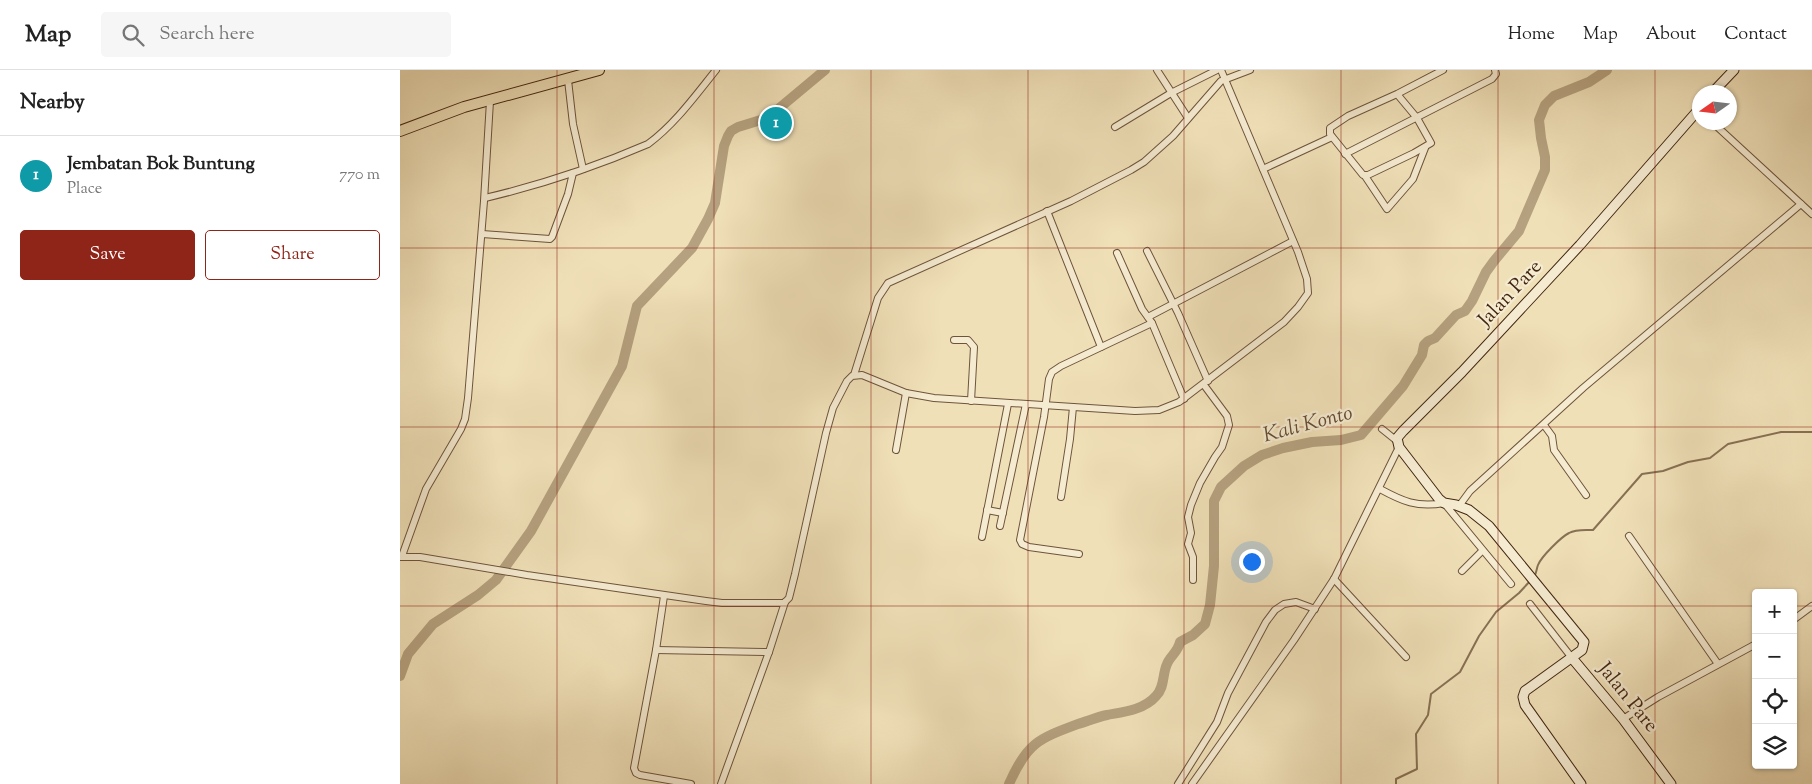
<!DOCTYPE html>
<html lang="en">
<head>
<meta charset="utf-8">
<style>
  body { margin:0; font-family:"Sorts Mill Goudy",serif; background:#f6f6f6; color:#222 }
  .controls { position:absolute; right:15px; bottom:15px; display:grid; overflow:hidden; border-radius:5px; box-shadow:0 1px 4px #0004 }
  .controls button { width:45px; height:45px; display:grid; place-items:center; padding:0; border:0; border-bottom:1px solid #e0e0e0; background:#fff; color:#222; font:25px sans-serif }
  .compass { position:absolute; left:1292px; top:15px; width:45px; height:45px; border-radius:50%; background:#fff; box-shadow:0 1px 4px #0004; rotate:256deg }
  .you { position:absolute; left:851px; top:491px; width:18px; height:18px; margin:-12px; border:4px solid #fff; border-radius:50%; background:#1a73e8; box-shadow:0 0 0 8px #1a73e833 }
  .badge { display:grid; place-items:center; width:32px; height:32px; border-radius:50%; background:#8f2418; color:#fff; font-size:16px; font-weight:700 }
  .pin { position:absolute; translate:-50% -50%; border:2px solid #fff; box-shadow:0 1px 5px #0006 }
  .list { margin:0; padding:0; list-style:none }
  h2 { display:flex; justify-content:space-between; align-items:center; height:65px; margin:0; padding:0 20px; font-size:21px }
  h2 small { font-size:16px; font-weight:400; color:#767676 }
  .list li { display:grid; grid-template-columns:32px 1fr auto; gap:15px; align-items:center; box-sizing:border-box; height:80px; padding:0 20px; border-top:1px solid #e0e0e0 }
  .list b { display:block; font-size:19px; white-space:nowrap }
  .list p { margin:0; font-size:16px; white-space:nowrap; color:#767676 }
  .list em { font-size:16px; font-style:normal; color:#767676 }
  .actions { display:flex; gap:10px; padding:15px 20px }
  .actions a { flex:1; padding:11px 0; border:1px solid #8f2418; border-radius:5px; text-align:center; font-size:18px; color:#8f2418 }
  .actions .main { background:#8f2418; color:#fff }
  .icon { flex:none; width:28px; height:28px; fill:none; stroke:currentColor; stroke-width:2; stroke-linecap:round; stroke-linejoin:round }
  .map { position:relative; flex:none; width:1412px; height:714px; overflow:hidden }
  header { display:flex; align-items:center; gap:30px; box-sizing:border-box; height:70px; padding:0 25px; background:#fff; border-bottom:1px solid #e0e0e0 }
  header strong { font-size:24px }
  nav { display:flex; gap:28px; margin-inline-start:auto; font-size:18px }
  .search { width:350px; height:45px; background:#f6f6f6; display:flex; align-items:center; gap:12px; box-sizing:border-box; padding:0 18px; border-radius:5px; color:#767676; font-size:19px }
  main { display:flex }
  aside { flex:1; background:#fff }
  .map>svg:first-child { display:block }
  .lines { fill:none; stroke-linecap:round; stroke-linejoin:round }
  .stream { stroke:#877053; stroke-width:2 }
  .river { stroke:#b5a17f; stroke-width:10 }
  .street-casing { stroke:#6e543b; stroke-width:8 }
  .secondary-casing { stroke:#422611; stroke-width:11 }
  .primary-casing { stroke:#422611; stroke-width:12 }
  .street { stroke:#f5ebd1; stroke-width:6 }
  .secondary { stroke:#f5ebd1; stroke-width:9 }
  .primary { stroke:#f0e0b8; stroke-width:10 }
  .grid { fill:none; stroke:#8f2418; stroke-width:1; stroke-opacity:0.55 }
  .labels { text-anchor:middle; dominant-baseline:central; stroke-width:4.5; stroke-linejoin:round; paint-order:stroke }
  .street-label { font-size:20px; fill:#422611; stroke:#f5ebd1 }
  .water-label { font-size:21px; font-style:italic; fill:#644b32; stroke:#f5ebd1 }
</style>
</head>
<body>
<header>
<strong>Map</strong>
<div class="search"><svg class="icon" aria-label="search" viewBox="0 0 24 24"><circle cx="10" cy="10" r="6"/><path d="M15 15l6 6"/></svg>Search here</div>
<nav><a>Home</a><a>Map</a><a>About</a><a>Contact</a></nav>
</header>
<main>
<aside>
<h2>Nearby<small></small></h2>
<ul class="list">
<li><span class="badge" style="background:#0f9aa8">1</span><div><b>Jembatan Bok Buntung</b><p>Place</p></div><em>770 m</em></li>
</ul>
<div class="actions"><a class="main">Save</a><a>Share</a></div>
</aside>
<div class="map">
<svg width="1412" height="714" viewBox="0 0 1412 714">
  <rect width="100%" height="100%" fill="#f0e0b8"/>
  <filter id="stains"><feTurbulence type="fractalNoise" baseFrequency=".004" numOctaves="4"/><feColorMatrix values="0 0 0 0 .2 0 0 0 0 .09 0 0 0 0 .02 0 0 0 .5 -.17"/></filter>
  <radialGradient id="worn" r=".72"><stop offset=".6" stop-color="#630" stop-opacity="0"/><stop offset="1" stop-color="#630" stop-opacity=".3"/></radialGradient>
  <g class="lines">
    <g class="stream">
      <path d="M1134,507C1137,502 1136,500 1138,495C1141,487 1161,467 1169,463C1176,459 1184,460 1193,460L1242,404L1263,401L1288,392L1310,388L1328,374L1381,362H1412"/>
      <polyline points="996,714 996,709 1017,699 1016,664 1028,645 1031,624 1060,602 1079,566 1096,542 1119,523 1131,510"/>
    </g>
    <g class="river">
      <polyline points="0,606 8,584 33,554 78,525 96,510 131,461 222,296 237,236 292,178 308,149 315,133 324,76 328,66 331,61 338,57 364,49 377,40 425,0"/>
      <path d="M609,714C627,673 638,669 678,654C688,651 697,647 707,645C723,642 744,640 756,626C765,617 762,605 767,594C770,586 778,582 780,572L793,565L805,554L810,535L814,496V431L821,417L844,396L862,385L883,378L912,372L941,370L961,365L1003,316L1022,285L1024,275L1028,271L1035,268L1056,245L1065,241L1072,231L1086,202L1094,191L1119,161L1145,100V87L1141,68L1139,50L1145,35L1154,26L1189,12L1207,0"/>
    </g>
    <g class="street-casing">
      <g id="street">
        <polyline points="757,0 788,48"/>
        <polyline points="168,10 173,54 183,99"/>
        <polyline points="997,24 1017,48 1031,73 1014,83 968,105 963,105 930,64 930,58 948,46 997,24 1043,0"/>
        <polyline points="1312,52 1412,144"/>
        <polyline points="715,57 771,23 817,0"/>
        <polyline points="945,84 1092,9 1096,4 1095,0"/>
        <polyline points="863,99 932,67"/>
        <polyline points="965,106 987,139 1013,109 1025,78"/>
        <path d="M85,128C140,115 195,97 248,74C275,54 295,26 316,0"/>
        <polyline points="647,141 701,277"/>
        <polyline points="82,164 150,169 152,167 168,124 173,103"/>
        <polyline points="747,181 778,243 808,311"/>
        <polyline points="717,183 742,239 752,253 784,329"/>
        <polyline points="748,247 893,171"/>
        <polyline points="554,270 568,270 574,277 571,331"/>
        <polyline points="454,305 478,228 488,213 671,131 731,100 744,92 773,66 821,11 850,0"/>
        <polyline points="1144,355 1152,366 1154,380 1186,425"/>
        <polyline points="982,359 997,371"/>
        <polyline points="496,380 506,323"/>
        <path d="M980,419C1002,431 1017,438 1044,433L1111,514"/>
        <polyline points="661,427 670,369 673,337"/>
        <polyline points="1059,436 1070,421 1183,318 1401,134"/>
        <polyline points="587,440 603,443"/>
        <polyline points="600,456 626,334"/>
        <polyline points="1229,466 1318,594"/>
        <polyline points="582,467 608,334"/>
        <polyline points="679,484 629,477 622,474 620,470 644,347 649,309 652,302 661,296 752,253"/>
        <polyline points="2,486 26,419 61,359 65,349 68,328 84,131 90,31"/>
        <polyline points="0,487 20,487 127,505 306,531 322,533 384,533 389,528 395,504 426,363 433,338 447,311 452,306 462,305 506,323 534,328 735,341 759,340 779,332 884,252 898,237 908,223 907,209 898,182 821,0"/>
        <polyline points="1062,501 1082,481"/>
        <polyline points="934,509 1006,587"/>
        <polyline points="793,510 793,487 788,474 791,463 788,447 791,435 800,413 815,387 822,377 829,355 827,346 804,315"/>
        <polyline points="264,526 256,580 234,698 236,703 240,705 291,714"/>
        <polyline points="1130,534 1172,588"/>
        <polyline points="1393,550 1412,536"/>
        <polyline points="256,580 369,582"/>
        <polyline points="1223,649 1258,627 1356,574"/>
        <polyline points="321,714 369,582 385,532"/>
        <polyline points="778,714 817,652 828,623 866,552 875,540 884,534 896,532 915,539"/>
        <polyline points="792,714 894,570 934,509 999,377"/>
      </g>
    </g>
    <g class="secondary-casing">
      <g id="secondary">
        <polyline points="1313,22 1334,0"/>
        <polyline points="1172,588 1223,649 1271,714"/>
        <polyline points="1181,714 1125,635 1123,627 1125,621 1182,580 1184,572 1089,456 1069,440 1056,435 1044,433 1039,429 999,377 997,368 1003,361 1062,302 1180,175 1300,38"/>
      </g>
    </g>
    <g class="primary-casing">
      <polyline id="primary" points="0,61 64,37 199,0"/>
    </g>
    <use href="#street" class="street"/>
    <use href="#secondary" class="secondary"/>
    <use href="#primary" class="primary"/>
  </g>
  <path class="grid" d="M157,0V714M314,0V714M471,0V714M628,0V714M784,0V714M941,0V714M1098,0V714M1255,0V714M0,178H1412M0,357H1412M0,536H1356M1393,536H1412"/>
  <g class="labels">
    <g class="street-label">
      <text transform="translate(1111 224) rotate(-47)">Jalan Pare</text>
      <text transform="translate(1227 628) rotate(51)">Jalan Pare</text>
    </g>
    <g class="water-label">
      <text transform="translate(908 355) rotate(-15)">Kali Konto</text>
    </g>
  </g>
  <rect width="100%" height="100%" filter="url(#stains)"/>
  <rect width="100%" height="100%" fill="url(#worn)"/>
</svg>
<div class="controls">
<button>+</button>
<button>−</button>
<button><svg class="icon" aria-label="locate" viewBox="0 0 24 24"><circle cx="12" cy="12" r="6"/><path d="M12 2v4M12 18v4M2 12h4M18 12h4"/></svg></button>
<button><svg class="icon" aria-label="layers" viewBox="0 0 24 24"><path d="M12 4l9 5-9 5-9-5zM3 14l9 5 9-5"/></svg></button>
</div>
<svg class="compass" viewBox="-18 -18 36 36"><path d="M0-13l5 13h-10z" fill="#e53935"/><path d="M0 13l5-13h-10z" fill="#767676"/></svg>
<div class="you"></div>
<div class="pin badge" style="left:376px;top:53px;background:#0f9aa8">1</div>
</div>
</main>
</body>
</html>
